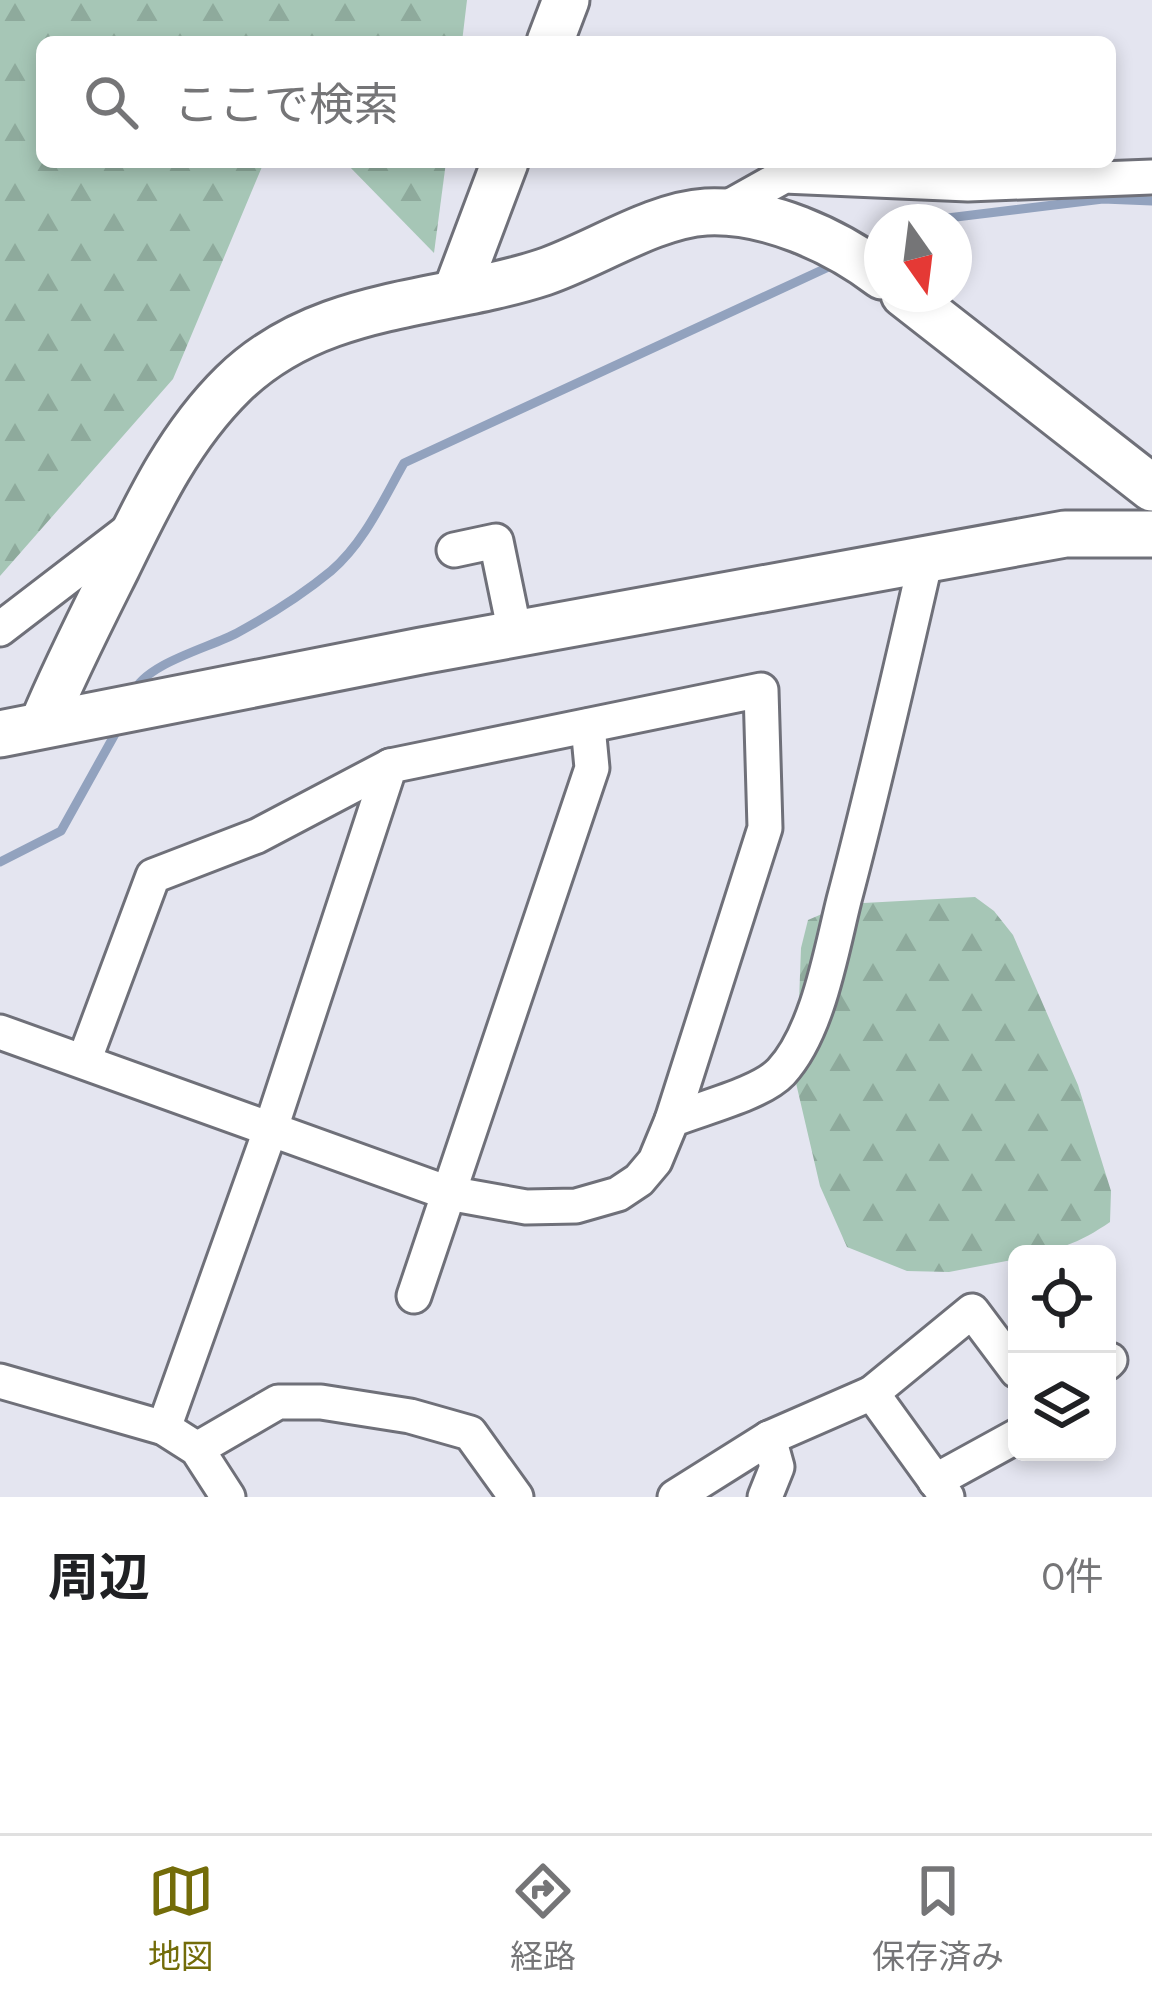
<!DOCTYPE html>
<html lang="ja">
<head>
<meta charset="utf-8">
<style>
  body { margin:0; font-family:Jost,"Noto Sans JP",sans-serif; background:#f6f6f6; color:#202124 }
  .controls { position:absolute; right:36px; bottom:36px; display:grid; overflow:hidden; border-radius:18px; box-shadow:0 6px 18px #0003 }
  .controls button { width:108px; height:108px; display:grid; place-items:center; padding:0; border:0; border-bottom:3px solid #e0e0e0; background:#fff; color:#202124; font:60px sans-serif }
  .compass { position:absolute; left:864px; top:204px; width:108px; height:108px; border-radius:50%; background:#fff; box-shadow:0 6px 18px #0003; rotate:166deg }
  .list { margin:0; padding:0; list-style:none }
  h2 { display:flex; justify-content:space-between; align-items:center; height:156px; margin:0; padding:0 48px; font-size:51px }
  h2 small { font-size:39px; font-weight:400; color:#757577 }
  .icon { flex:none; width:66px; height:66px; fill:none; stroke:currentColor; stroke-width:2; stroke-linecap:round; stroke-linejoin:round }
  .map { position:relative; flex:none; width:1152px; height:1497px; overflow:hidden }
  .search { position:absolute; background:#fff; box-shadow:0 6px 18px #0003; left:36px; right:36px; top:36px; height:132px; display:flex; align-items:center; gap:30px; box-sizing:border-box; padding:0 42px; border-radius:18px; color:#757577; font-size:45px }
  .sheet { height:336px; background:#fff }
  nav { display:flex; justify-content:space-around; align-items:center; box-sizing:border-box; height:168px; border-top:3px solid #e0e0e0; background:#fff; font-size:33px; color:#757577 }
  nav a { display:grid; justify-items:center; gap:6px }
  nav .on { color:#736c09 }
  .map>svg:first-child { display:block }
  .forest { fill:url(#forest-firs) }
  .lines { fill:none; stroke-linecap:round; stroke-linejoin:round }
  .stream { stroke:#92a2be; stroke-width:9 }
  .street-casing { stroke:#6f7079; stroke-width:39 }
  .secondary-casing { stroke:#6f7079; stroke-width:51 }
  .street { stroke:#fff; stroke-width:33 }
  .secondary { stroke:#fff; stroke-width:45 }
</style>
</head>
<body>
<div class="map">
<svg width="1152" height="1497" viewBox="0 0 1152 1497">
  <defs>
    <pattern id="forest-firs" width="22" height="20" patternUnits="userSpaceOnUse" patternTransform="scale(3)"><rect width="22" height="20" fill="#a6c6b6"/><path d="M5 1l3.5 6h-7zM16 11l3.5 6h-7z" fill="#8eaa9c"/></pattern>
  </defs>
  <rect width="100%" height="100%" fill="#e4e5f0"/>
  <g class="forest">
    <polygon points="0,0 467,0 462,42 42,42 42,162 264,162 173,379 0,576"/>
    <polygon points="345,162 446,162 434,253"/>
    <path d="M975,897L994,911L1013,935L1078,1085L1111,1191L1110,1222C1081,1242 1053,1254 1017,1254V1259L949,1272L907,1271L847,1247L820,1186L796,1083L801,948L808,920L845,904Z"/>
  </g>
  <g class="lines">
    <g class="stream">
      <polyline points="915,222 1103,199 1152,201"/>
      <polyline points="865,246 882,229"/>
      <path d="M133,693C146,663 209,648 237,633C270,615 302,595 331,571C364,543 383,500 404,463L835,264"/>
      <polyline points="0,862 61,831 120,725"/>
    </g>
    <g class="street-casing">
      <g id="street">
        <polyline points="718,213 784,176 968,184 1152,177"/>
        <polyline points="454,550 496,541 515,633"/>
        <polyline points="0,629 133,527"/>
        <path d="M0,1032L448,1193L526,1207L576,1206L618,1194L639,1180L655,1161L672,1120C701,1108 760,1094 781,1072C818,1032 831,952 844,900C874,787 900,673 926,559"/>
        <polyline points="84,1061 153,876 257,836 390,766"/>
        <polyline points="414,1296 592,768 588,726"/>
        <polyline points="1107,1363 1110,1360"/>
        <polyline points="0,1381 164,1428 197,1449 228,1497"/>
        <polyline points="872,1393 972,1311 1017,1371"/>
        <polyline points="164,1428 271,1128 390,766 761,690 765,828 672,1120"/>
        <polyline points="197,1449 278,1402 321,1402 410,1416 470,1433 516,1497"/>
        <polyline points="935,1481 1017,1436"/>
        <polyline points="675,1497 769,1438 872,1393 947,1497"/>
        <polyline points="765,1497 777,1467 769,1438"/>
      </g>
    </g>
    <g class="secondary-casing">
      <g id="secondary">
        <polyline points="550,42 566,0"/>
        <polyline points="456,292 505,162"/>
        <polyline points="904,294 1152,488"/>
        <path d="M43,723C65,670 91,619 117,567C149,501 180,436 233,384C320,299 437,307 544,272C594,255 654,215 706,212C766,209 835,240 882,276"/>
        <polyline points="0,734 421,651 1065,534 1152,534"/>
      </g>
    </g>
    <use href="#street" class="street"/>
    <use href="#secondary" class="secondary"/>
  </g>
</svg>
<div class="controls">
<button><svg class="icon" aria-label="locate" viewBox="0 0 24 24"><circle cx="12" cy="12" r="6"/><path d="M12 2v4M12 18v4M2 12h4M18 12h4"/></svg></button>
<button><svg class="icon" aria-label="layers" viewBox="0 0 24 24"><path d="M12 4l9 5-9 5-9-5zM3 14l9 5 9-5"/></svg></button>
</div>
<svg class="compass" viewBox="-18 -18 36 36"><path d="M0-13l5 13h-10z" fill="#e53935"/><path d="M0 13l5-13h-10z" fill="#757577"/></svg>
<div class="search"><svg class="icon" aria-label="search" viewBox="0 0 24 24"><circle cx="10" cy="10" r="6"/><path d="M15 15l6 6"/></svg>ここで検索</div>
</div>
<section class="sheet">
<h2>周辺<small>0件</small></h2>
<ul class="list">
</ul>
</section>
<nav>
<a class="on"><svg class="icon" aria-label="map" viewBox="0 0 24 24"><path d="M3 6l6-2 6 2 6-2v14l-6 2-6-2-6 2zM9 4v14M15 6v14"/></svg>地図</a>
<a><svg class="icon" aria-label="directions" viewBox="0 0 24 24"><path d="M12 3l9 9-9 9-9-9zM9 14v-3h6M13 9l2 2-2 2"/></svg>経路</a>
<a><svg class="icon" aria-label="saved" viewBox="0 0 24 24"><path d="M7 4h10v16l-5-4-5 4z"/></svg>保存済み</a>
</nav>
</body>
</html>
